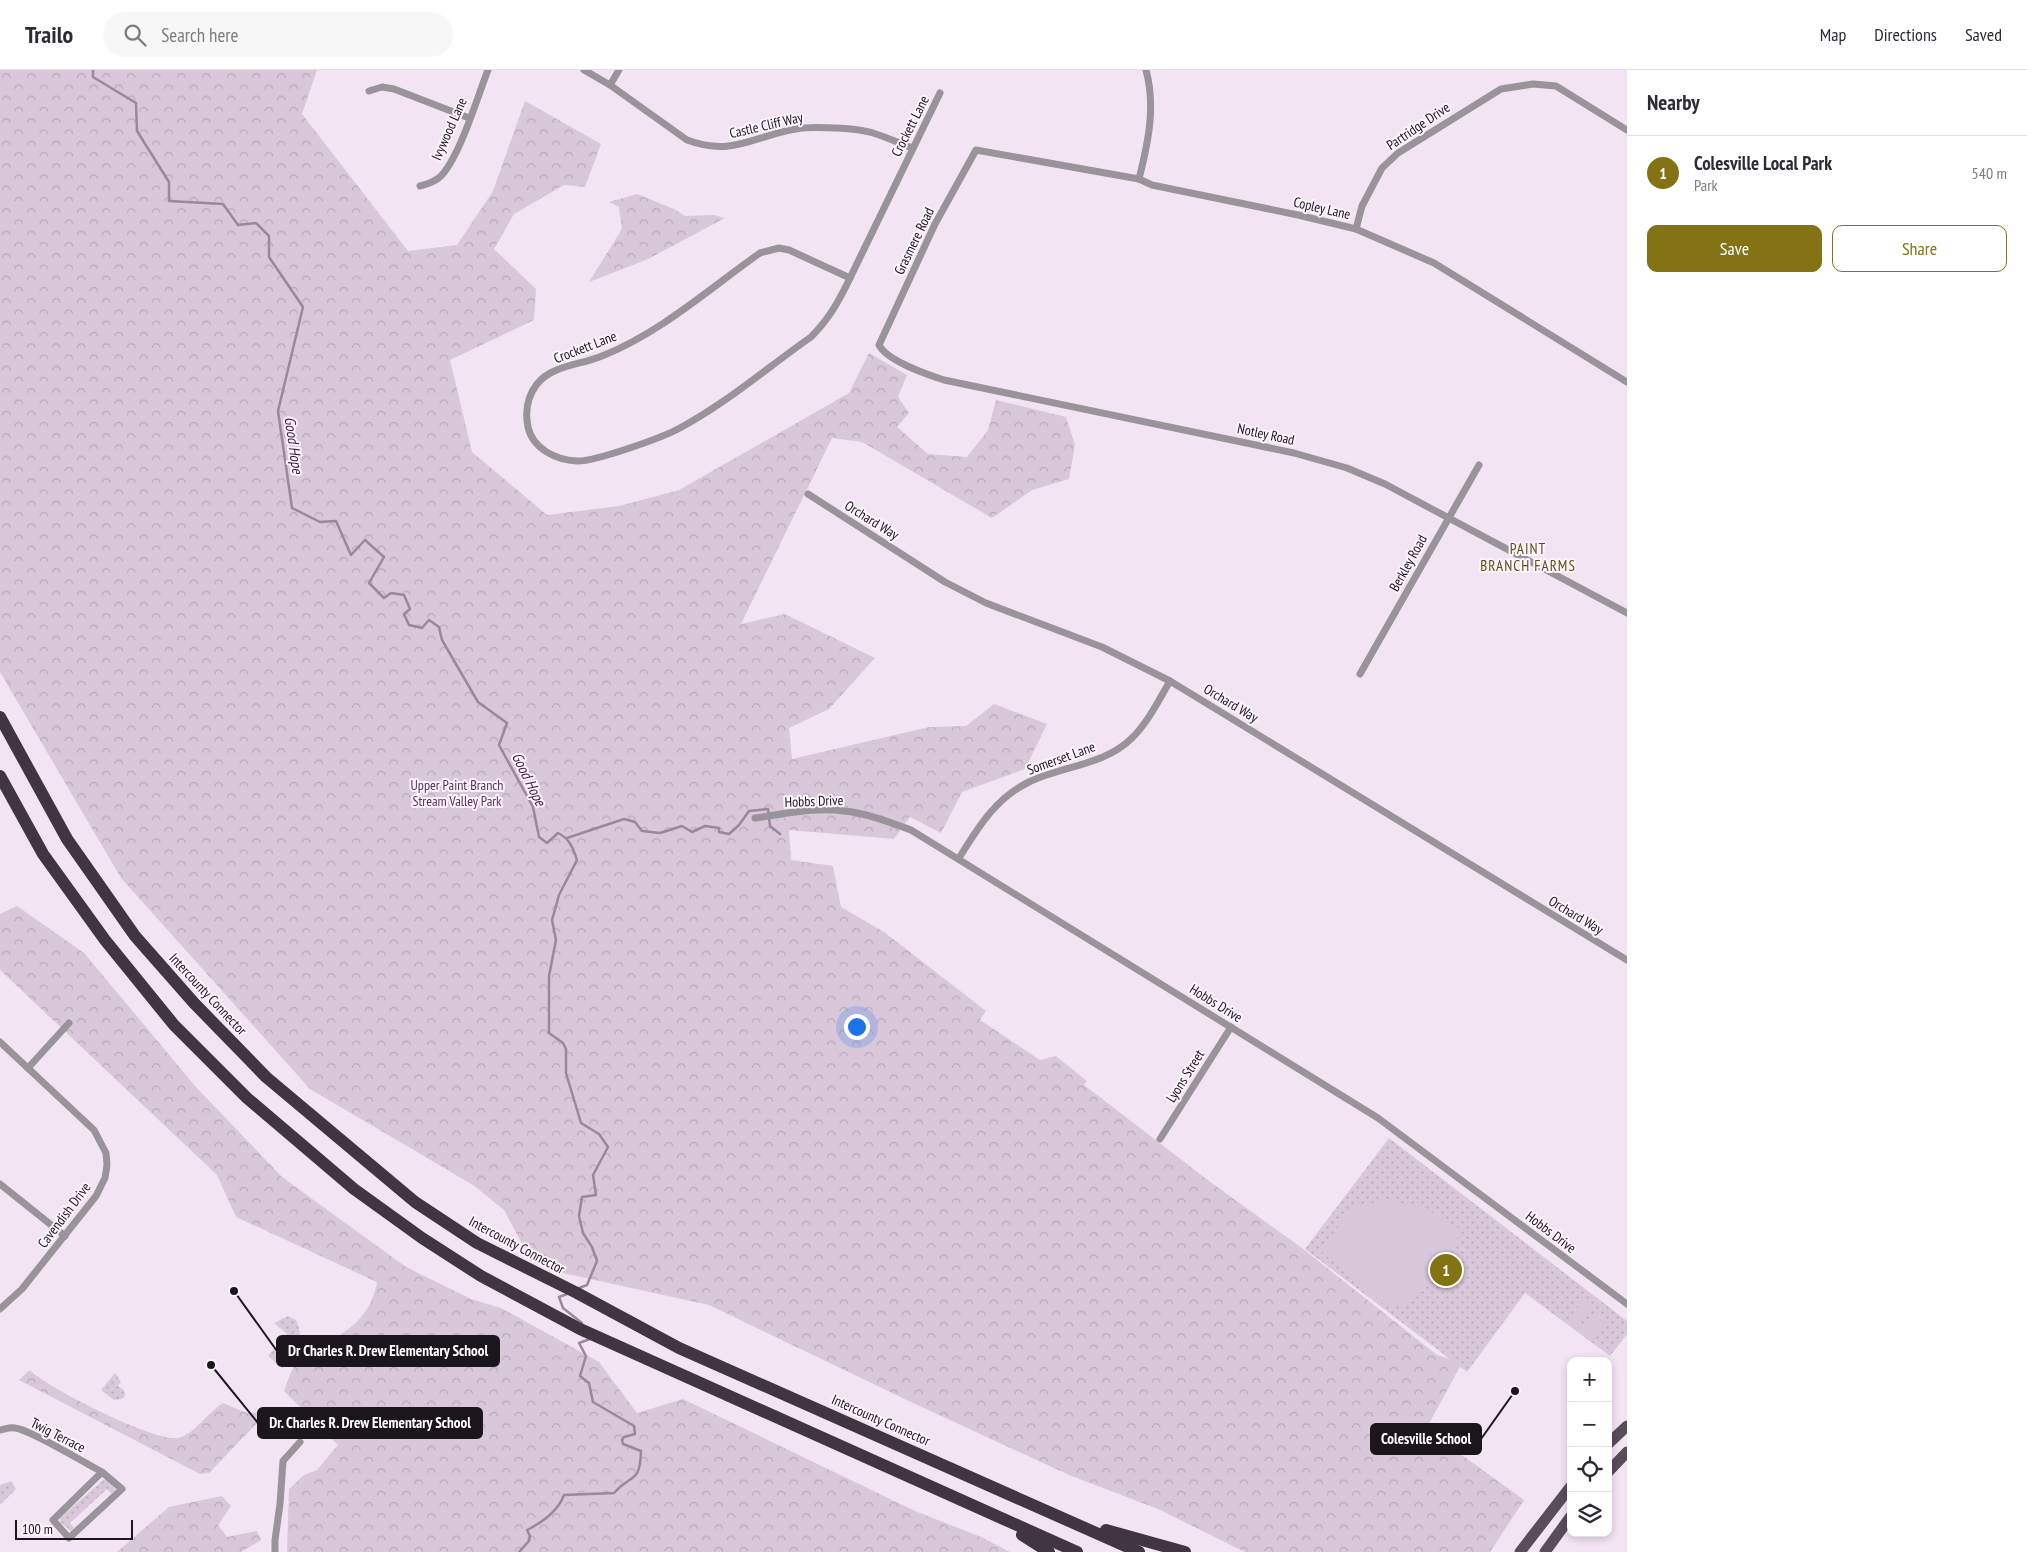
<!DOCTYPE html>
<html lang="en">
<head>
<meta charset="utf-8">
<style>
  body { margin:0; font-family:"PT Sans Narrow",sans-serif; background:#f7f7f7; color:#2b2b33 }
  .controls { position:absolute; right:15px; bottom:15px; display:grid; overflow:hidden; border-radius:10px; box-shadow:0 2px 8px #0003 }
  .controls button { width:45px; height:45px; display:grid; place-items:center; padding:0; border:0; border-bottom:1px solid #e1e1e2; background:#fff; color:#2b2b33; font:25px sans-serif }
  .scale { position:absolute; left:15px; bottom:12px; width:118px; box-sizing:border-box; padding-left:5px; border:2px solid #1b161c; border-top:0; font-size:14px; line-height:18px; white-space:nowrap; color:#1b161c; -webkit-text-stroke:4px #fdf4fd; paint-order:stroke }
  .you { position:absolute; left:856px; top:956px; width:18px; height:18px; margin:-12px; border:4px solid #fff; border-radius:50%; background:#1a73e8; box-shadow:0 0 0 8px #1a73e833 }
  .badge { display:grid; place-items:center; width:32px; height:32px; border-radius:50%; background:#837315; color:#fff; font-size:16px; font-weight:700 }
  .pin { position:absolute; translate:-50% -50%; border:2px solid #fff; box-shadow:0 1px 5px #0006 }
  .list { margin:0; padding:0; list-style:none }
  h2 { display:flex; justify-content:space-between; align-items:center; height:65px; margin:0; padding:0 20px; font-size:21px }
  h2 small { font-size:16px; font-weight:400; color:#7c7c81 }
  .list li { display:grid; grid-template-columns:32px 1fr auto; gap:15px; align-items:center; box-sizing:border-box; height:75px; padding:0 20px; border-top:1px solid #e1e1e2 }
  .list b { display:block; font-size:19px; white-space:nowrap }
  .list p { margin:0; font-size:16px; white-space:nowrap; color:#7c7c81 }
  .list em { font-size:16px; font-style:normal; color:#7c7c81 }
  .actions { display:flex; gap:10px; padding:15px 20px }
  .actions a { flex:1; padding:11px 0; border:1px solid #837315; border-radius:10px; text-align:center; font-size:18px; color:#837315 }
  .actions .main { background:#837315; color:#fff }
  .icon { flex:none; width:28px; height:28px; fill:none; stroke:currentColor; stroke-width:2; stroke-linecap:round; stroke-linejoin:round }
  .map { position:relative; flex:none; width:1627px; height:1482px; overflow:hidden }
  header { display:flex; align-items:center; gap:30px; box-sizing:border-box; height:70px; padding:0 25px; background:#fff; border-bottom:1px solid #e1e1e2 }
  header strong { font-size:24px }
  nav { display:flex; gap:28px; margin-inline-start:auto; font-size:18px }
  .search { width:350px; height:45px; background:#f7f7f7; display:flex; align-items:center; gap:12px; box-sizing:border-box; padding:0 18px; border-radius:28px; color:#7c7c81; font-size:19px }
  main { display:flex }
  aside { flex:1; background:#fff }
  .map>svg:first-child { display:block }
  .green { fill:url(#green-dots) }
  .forest { fill:url(#forest-crowns) }
  .pitch { fill:#d9c7da }
  .lines { fill:none; stroke-linecap:round; stroke-linejoin:round }
  .stream { stroke:#9d879f; stroke-width:2.5 }
  .street { stroke:#99939a; stroke-width:7 }
  .primary { stroke:#584d59; stroke-width:11 }
  .highway { stroke:#413542; stroke-width:12 }
  .labels { text-anchor:middle; dominant-baseline:central; stroke-width:4; stroke-linejoin:round; paint-order:stroke }
  .street-label { font-size:14px; fill:#1b161c; stroke:#fdf4fd }
  .park-label { font-size:14px; fill:#523155; stroke:#fdf4fd }
  .water-label { font-size:15px; font-style:italic; fill:#3b1c3f; stroke:#fdf4fd }
  .neighbourhood-label { font-size:15px; letter-spacing:1px; fill:#5d5214; stroke:#fdf4fd }
  .leader { fill:none; stroke:#1b161c; stroke-width:2 }
  .callout-dot { fill:#1b161c; stroke:#fdf4fd; stroke-width:2 }
  .callout { fill:#1b161c; stroke:#1b161c; stroke-width:2 }
  .callout-label { font-size:15px; text-anchor:middle; font-weight:bold; fill:#fff }
</style>
</head>
<body>
<header>
<strong>Trailo</strong>
<div class="search"><svg class="icon" aria-label="search" viewBox="0 0 24 24"><circle cx="10" cy="10" r="6"/><path d="M15 15l6 6"/></svg>Search here</div>
<nav><a>Map</a><a>Directions</a><a>Saved</a></nav>
</header>
<main>
<div class="map">
<svg width="1627" height="1482" viewBox="0 0 1627 1482">
  <defs>
    <pattern id="green-dots" width="8" height="8" patternUnits="userSpaceOnUse" patternTransform="scale(1.25)"><rect width="8" height="8" fill="#d9c7da"/><path d="M2 2h.1M6 6h.1" fill="none" stroke="#baaaba" stroke-width="1.8" stroke-linecap="round"/></pattern>
    <pattern id="forest-crowns" width="20" height="18" patternUnits="userSpaceOnUse" patternTransform="scale(1.25)"><rect width="20" height="18" fill="#d9c7da"/><path d="M2 6a3 3 0 1 1 6 0M12 15a3 3 0 1 1 6 0" fill="none" stroke="#baaaba"/></pattern>
  </defs>
  <rect width="100%" height="100%" fill="#f3e4f4"/>
  <g class="green">
    <polygon points="1389,1068 1627,1251 1627,1264 1610,1286 1525,1223 1467,1302 1305,1179"/>
    <path d="M288,1246L296,1250C306,1273 297,1281 282,1298L268,1286L287,1264L274,1253Z"/>
    <polygon points="115,1303 121,1312 118,1316 124,1320 125,1326 122,1329 114,1330 101,1320"/>
    <polygon points="108,1409 116,1420 111,1423 107,1419 70,1453 74,1458 71,1461 60,1452 60,1448 103,1410"/>
    <polygon points="11,1411 16,1419 0,1435 0,1415"/>
  </g>
  <g class="forest">
    <polygon points="0,0 317,0 302,44 408,181 457,175 493,121 525,31 601,74 585,117 564,115 514,144 494,179 536,219 534,250 450,290 472,382 547,445 619,436 679,420 849,323 869,283 907,305 898,327 909,343 897,357 928,384 967,387 988,360 996,330 1066,347 1075,375 1069,409 1032,420 992,448 862,372 832,368 741,554 785,544 875,588 829,639 789,658 792,689 929,657 966,656 994,634 1047,654 1025,699 962,722 941,763 910,747 894,769 789,760 791,790 833,796 841,837 884,862 986,941 980,950 1040,990 1056,986 1087,1011 1084,1015 1209,1111 1302,1178 1437,1285 1462,1293 1426,1359 1524,1430 1490,1482 1245,1482 1158,1439 1069,1405 911,1332 709,1235 563,1203 528,1185 504,1140 473,1115 310,1019 121,808 0,602"/>
    <polygon points="637,124 674,139 685,146 714,145 725,148 646,190 589,212 622,159 619,137 609,132"/>
    <path d="M17,836L84,883L196,1017L282,1107L406,1197L471,1229L501,1238L599,1292L637,1343L683,1329L915,1441L981,1467L1010,1482H287L289,1419L304,1405L317,1400L338,1375L284,1321C287,1314 290,1301 295,1296C328,1266 368,1262 377,1212L236,1147L217,1105L0,900V844Z"/>
    <path d="M30,1300C45,1317 157,1373 178,1368C194,1365 209,1341 223,1333L247,1343L264,1342L259,1351L209,1403L200,1404L19,1310Z"/>
    <polygon points="222,1426 231,1436 218,1455 227,1467 257,1461 261,1470 241,1482 117,1482 169,1437"/>
  </g>
  <g class="pitch">
    <polygon points="1389,1130 1427,1139 1463,1161 1410,1234 1384,1234 1321,1181 1352,1137"/>
    <polygon points="1583,1230 1593,1237 1576,1260 1566,1252"/>
    <polygon points="1597,1240 1607,1248 1590,1270 1580,1262"/>
  </g>
  <g class="lines">
    <g class="stream">
      <path d="M93,0V7L136,33L137,61L169,112V131L223,134L238,155L256,153L269,166V187L303,237L278,341L292,438L320,452L336,451L351,485L365,470L384,487L369,513L384,528L391,523L404,525L410,539L404,544L409,555L422,558L429,550L439,557L442,570L478,632L507,653L499,675L533,737L539,767L547,773L558,763C570,769 573,778 577,790L559,825L552,850L556,870L549,906V963L563,973L566,979V1003L581,1053L599,1064L608,1077L593,1105L596,1125L582,1127L579,1146L583,1163L592,1177L597,1191L587,1215L579,1218"/>
      <polyline points="567,768 624,749 635,752 642,761 660,763 682,756 692,762 705,756 719,758 719,762 729,764 739,755 749,741 768,739 770,756 780,764"/>
      <polyline points="567,1224 559,1227 563,1238 582,1253"/>
      <path d="M519,1482L529,1471L530,1466L527,1460C541,1453 558,1441 564,1425L614,1423C631,1403 640,1415 641,1381L623,1374L622,1370L624,1367L635,1364L634,1356L593,1332L589,1313L580,1306L586,1286L579,1273L590,1269"/>
    </g>
    <g class="street">
      <path d="M584,0L610,15L687,70C733,87 753,66 796,59C812,56 858,58 873,63C886,67 899,73 912,78"/>
      <polyline points="610,15 619,0"/>
      <polyline points="369,21 382,17 394,19 469,48"/>
      <path d="M1139,109C1148,73 1156,37 1146,0"/>
      <path d="M420,116C428,114 435,112 441,106C460,86 477,28 488,0"/>
      <polyline points="1356,159 1362,136 1382,98 1398,83 1501,19 1533,14 1556,16 1627,60"/>
      <path d="M779,178L789,180L850,208C839,231 829,249 811,267C768,297 724,335 678,359C661,368 594,392 577,391C556,390 533,379 528,357C525,342 527,327 537,314C552,295 581,295 602,286C660,263 709,219 760,183Z"/>
      <polyline points="850,208 940,23"/>
      <path d="M1627,312L1434,193L1356,159L1298,145L1152,115L1139,109L976,80L935,154L879,275C887,291 926,304 944,310L1294,383L1347,398L1385,414L1627,543"/>
      <polyline points="808,424 945,512 986,533 1102,577 1170,611 1627,890"/>
      <polyline points="1360,604 1479,395"/>
      <path d="M755,748C784,744 814,737 844,741C866,743 889,752 911,760L1378,1048L1627,1234"/>
      <path d="M959,788C978,758 995,729 1027,713C1060,696 1104,696 1132,668C1148,652 1159,630 1170,611"/>
      <polyline points="0,972 94,1060 106,1083 107,1095 105,1108 96,1126 22,1219 0,1239"/>
      <polyline points="28,998 69,953"/>
      <polyline points="1160,1069 1231,957"/>
      <polyline points="0,1114 65,1166"/>
      <path d="M0,1360C5,1359 10,1357 15,1358C31,1360 85,1393 102,1402L122,1419L69,1468L53,1450L102,1402"/>
      <polyline points="275,1482 275,1470 280,1434 283,1391 300,1372"/>
    </g>
    <g class="primary">
      <polyline points="1608,1374 1627,1356"/>
      <polyline points="1608,1402 1627,1382"/>
      <polyline points="1520,1482 1571,1416"/>
      <polyline points="1545,1482 1571,1446"/>
    </g>
    <g class="highway">
      <polyline points="0,647 67,769 135,866 194,933 266,1007 415,1132 477,1173 577,1223 679,1278 1139,1482"/>
      <polyline points="0,706 43,784 105,870 174,955 247,1028 354,1119 422,1168 481,1206 580,1259 1077,1482"/>
      <polyline points="1106,1460 1185,1482"/>
      <polyline points="1022,1465 1049,1482"/>
    </g>
  </g>
  <g class="labels">
    <g class="street-label">
      <text transform="translate(766 55) rotate(-13)">Castle Cliff Way</text>
      <text transform="translate(910 56) rotate(-63)">Crockett Lane</text>
      <text transform="translate(1418 56) rotate(-34)">Partridge Drive</text>
      <text transform="translate(449 59) rotate(-66)">Ivywood Lane</text>
      <text transform="translate(1322 138) rotate(13)">Copley Lane</text>
      <text transform="translate(914 171) rotate(-64)">Grasmere Road</text>
      <text transform="translate(585 277) rotate(-21)">Crockett Lane</text>
      <text transform="translate(1266 364) rotate(12)">Notley Road</text>
      <text transform="translate(872 450) rotate(32)">Orchard Way</text>
      <text transform="translate(1408 493) rotate(-61)">Berkley Road</text>
      <text transform="translate(1231 633) rotate(31)">Orchard Way</text>
      <text transform="translate(1061 688) rotate(-20)">Somerset Lane</text>
      <text transform="translate(814 731) rotate(-2)">Hobbs Drive</text>
      <text transform="translate(1576 845) rotate(31)">Orchard Way</text>
      <text transform="translate(208 924) rotate(47)">Intercounty Connector</text>
      <text transform="translate(1216 933) rotate(32)">Hobbs Drive</text>
      <text transform="translate(1185 1006) rotate(-58)">Lyons Street</text>
      <text transform="translate(64 1145) rotate(-53)">Cavendish Drive</text>
      <text transform="translate(1551 1162) rotate(37)">Hobbs Drive</text>
      <text transform="translate(517 1175) rotate(28)">Intercounty Connector</text>
      <text transform="translate(881 1350) rotate(24)">Intercounty Connector</text>
      <text transform="translate(58 1365) rotate(27)">Twig Terrace</text>
    </g>
    <g class="park-label">
      <text x="457" y="715">Upper Paint Branch<tspan x="457" dy="16">Stream Valley Park</tspan></text>
    </g>
    <g class="water-label">
      <text transform="translate(294 375) rotate(82)">Good Hope</text>
      <text transform="translate(529 709) rotate(64)">Good Hope</text>
    </g>
    <g class="neighbourhood-label">
      <text x="1528" y="478">PAINT<tspan x="1528" dy="17">BRANCH FARMS</tspan></text>
    </g>
  </g>
  <path class="leader" d="M234 1221L277 1281M211 1295L258 1353M1515 1321L1481 1369"/>
  <g class="callout-dot">
    <circle cx="234" cy="1221" r="5"/>
    <circle cx="211" cy="1295" r="5"/>
    <circle cx="1515" cy="1321" r="5"/>
  </g>
  <g class="callout">
    <rect x="277" y="1266" width="222" height="30" rx="5"/>
    <rect x="258" y="1338" width="224" height="30" rx="5"/>
    <rect x="1371" y="1354" width="110" height="30" rx="5"/>
  </g>
  <g class="callout-label">
    <text x="388" y="1286">Dr Charles R. Drew Elementary School</text>
    <text x="370" y="1358">Dr. Charles R. Drew Elementary School</text>
    <text x="1426" y="1374">Colesville School</text>
  </g>
</svg>
<div class="controls">
<button>+</button>
<button>−</button>
<button><svg class="icon" aria-label="locate" viewBox="0 0 24 24"><circle cx="12" cy="12" r="6"/><path d="M12 2v4M12 18v4M2 12h4M18 12h4"/></svg></button>
<button><svg class="icon" aria-label="layers" viewBox="0 0 24 24"><path d="M12 4l9 5-9 5-9-5zM3 14l9 5 9-5"/></svg></button>
</div>
<div class="scale">100 m</div>
<div class="you"></div>
<div class="pin badge" style="left:1446px;top:1200px">1</div>
</div>
<aside>
<h2>Nearby<small></small></h2>
<ul class="list">
<li><span class="badge">1</span><div><b>Colesville Local Park</b><p>Park</p></div><em>540 m</em></li>
</ul>
<div class="actions"><a class="main">Save</a><a>Share</a></div>
</aside>
</main>
</body>
</html>
